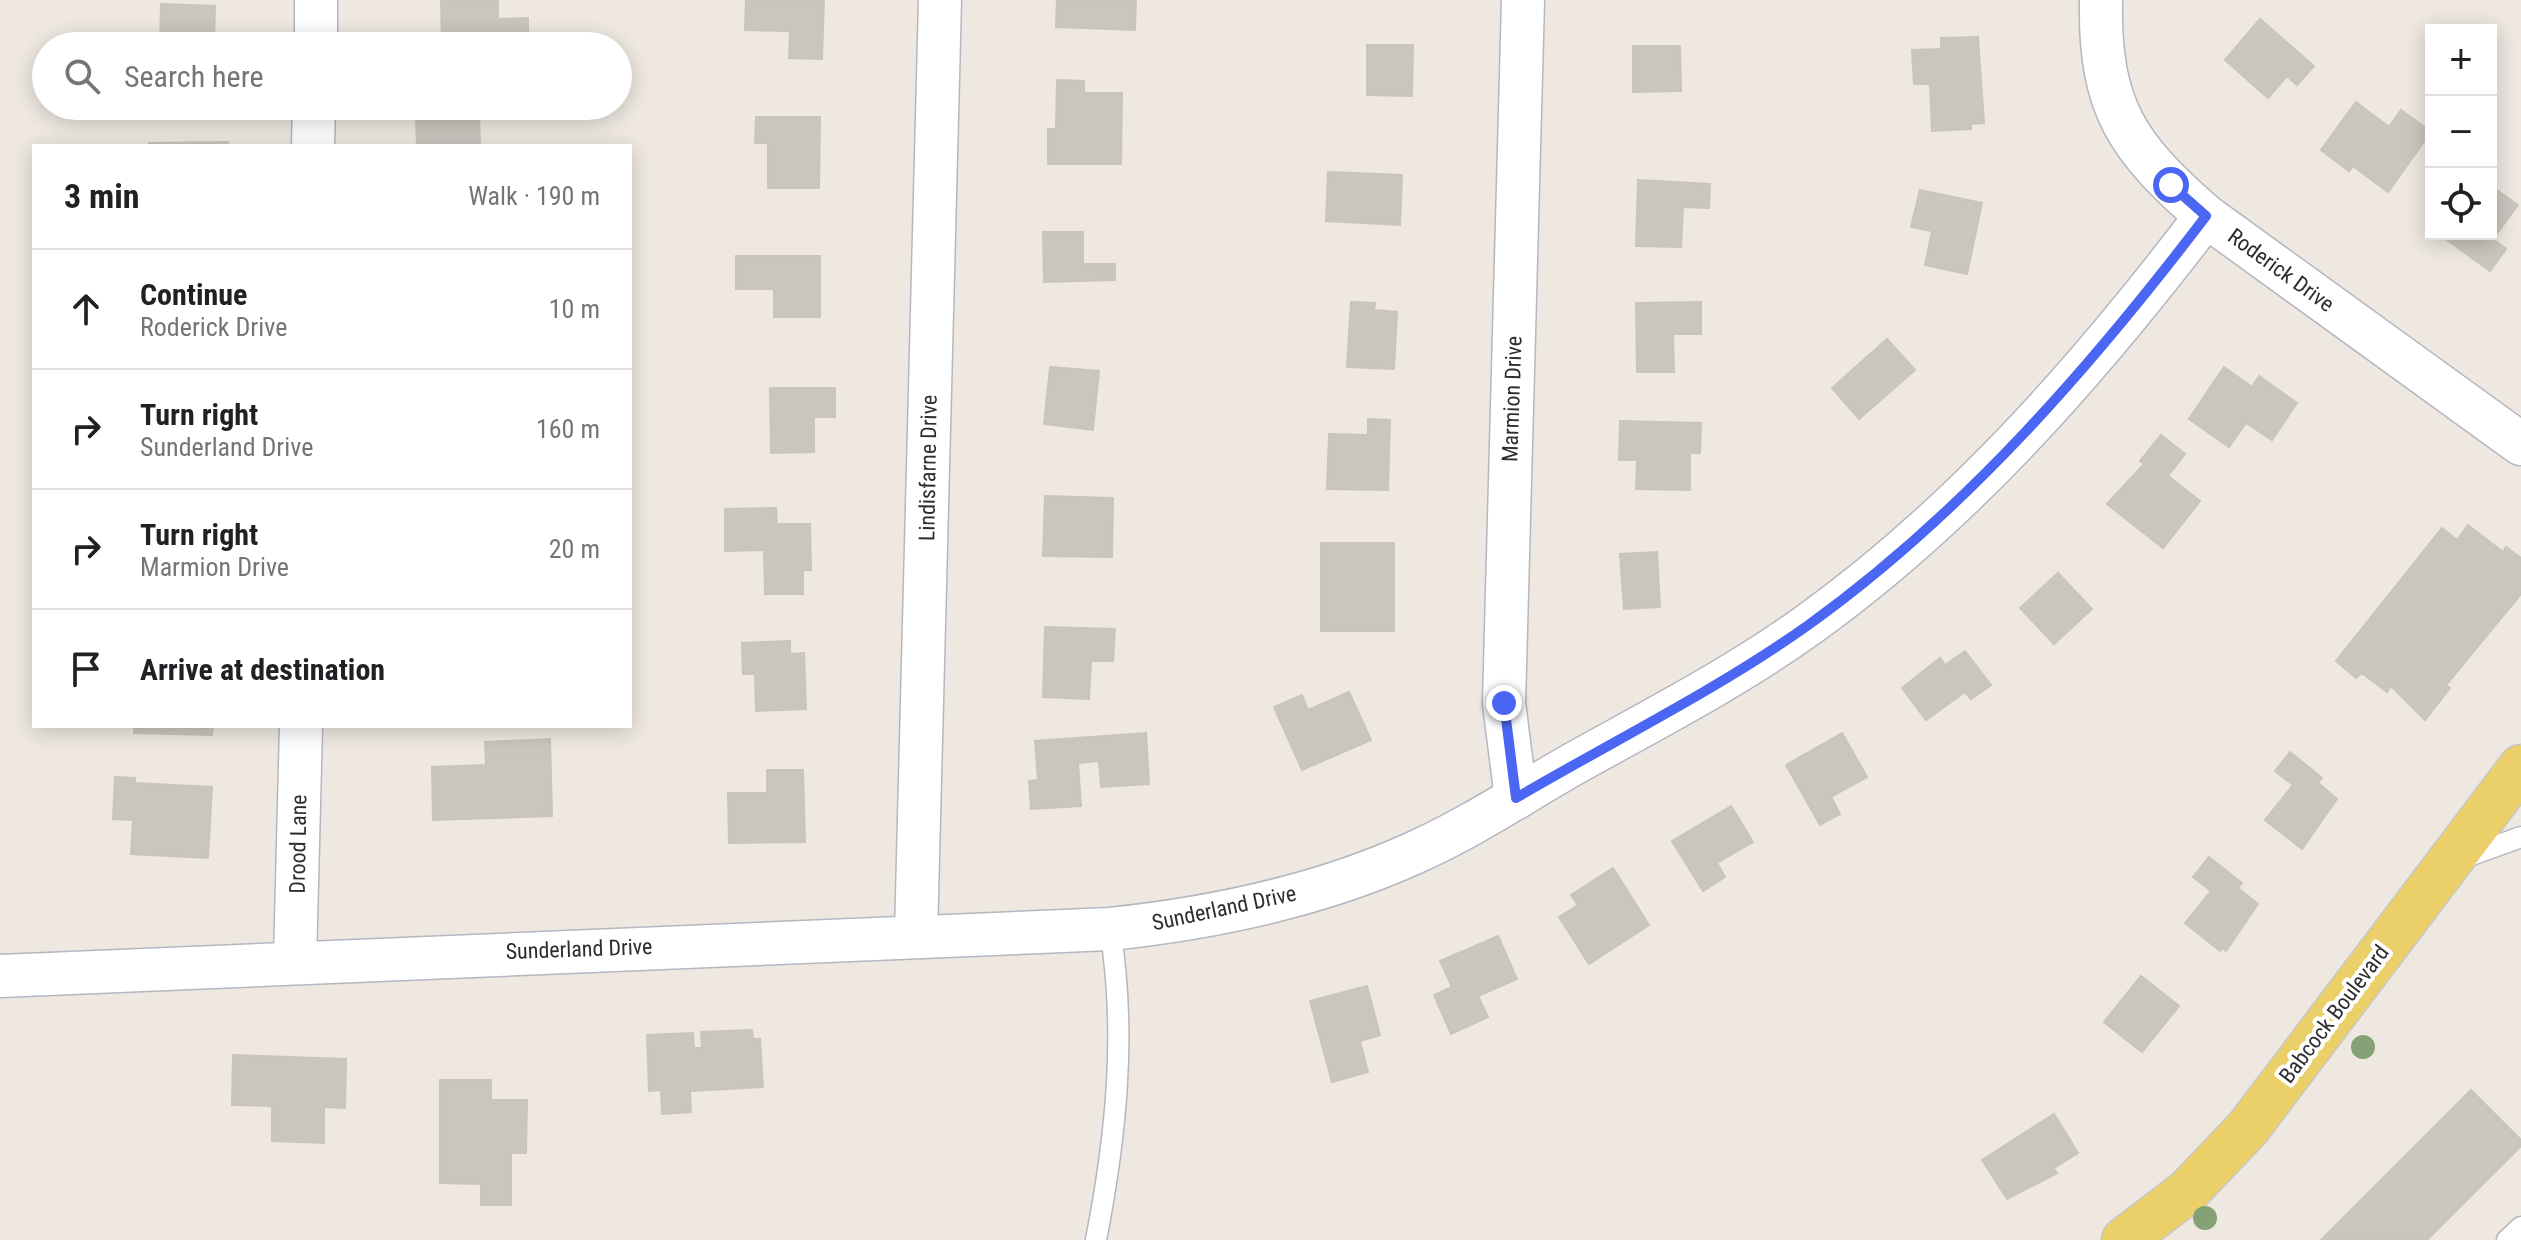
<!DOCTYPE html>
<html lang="en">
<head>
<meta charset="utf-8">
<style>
  body { margin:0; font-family:"Roboto Condensed",sans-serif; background:#f6f6f6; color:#202124 }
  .controls { position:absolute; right:24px; top:24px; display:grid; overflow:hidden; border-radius:0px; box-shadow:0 4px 20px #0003 }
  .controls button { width:72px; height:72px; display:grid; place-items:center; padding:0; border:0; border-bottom:2px solid #e0e0e0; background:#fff; color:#202124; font:40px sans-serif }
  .stop { position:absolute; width:24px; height:24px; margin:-18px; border:6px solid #4a66f2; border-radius:50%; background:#fff }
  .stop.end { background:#4a66f2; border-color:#fff; box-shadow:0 2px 8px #0008 }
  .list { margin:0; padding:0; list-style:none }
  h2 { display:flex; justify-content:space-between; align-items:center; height:104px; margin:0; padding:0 32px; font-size:34px }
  h2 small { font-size:26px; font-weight:400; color:#757577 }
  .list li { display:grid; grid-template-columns:52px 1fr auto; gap:24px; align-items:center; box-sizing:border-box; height:120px; padding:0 32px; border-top:2px solid #e0e0e0 }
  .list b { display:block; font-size:30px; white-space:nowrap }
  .list p { margin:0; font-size:26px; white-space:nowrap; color:#757577 }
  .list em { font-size:26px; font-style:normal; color:#757577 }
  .icon { flex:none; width:44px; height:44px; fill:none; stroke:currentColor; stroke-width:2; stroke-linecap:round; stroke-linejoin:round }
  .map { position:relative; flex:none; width:2521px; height:1240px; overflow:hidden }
  .search { position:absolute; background:#fff; box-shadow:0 4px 20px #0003; left:32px; top:32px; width:600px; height:88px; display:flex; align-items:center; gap:20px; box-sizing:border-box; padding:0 28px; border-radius:44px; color:#757577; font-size:30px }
  .panel { position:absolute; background:#fff; box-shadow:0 4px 20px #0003; left:32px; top:144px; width:600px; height:584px; border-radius:0px }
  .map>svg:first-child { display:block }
  .building { fill:#cac6bf; stroke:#cac4ba; stroke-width:2 }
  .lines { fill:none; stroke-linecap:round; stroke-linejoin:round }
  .lane-casing { stroke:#b4b6c0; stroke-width:23 }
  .street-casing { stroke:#b4b6c0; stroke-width:45 }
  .primary-casing { stroke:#c8c8c8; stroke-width:47 }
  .lane { stroke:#fff; stroke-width:20 }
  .street { stroke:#fff; stroke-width:42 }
  .primary { stroke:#ebcf69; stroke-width:44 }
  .tree { fill:#84a276 }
  .route { stroke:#4a66f2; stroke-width:10 }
  .labels { text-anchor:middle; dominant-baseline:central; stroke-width:8; stroke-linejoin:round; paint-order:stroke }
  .street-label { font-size:22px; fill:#2d2d2d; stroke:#fff }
</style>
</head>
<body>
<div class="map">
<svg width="2521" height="1240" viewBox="0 0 2521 1240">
  <rect width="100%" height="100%" fill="#eee8e1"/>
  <g class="building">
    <polygon points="441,0 498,0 498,19 528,18 528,46 442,46"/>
    <polygon points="746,0 824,0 822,59 789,58 790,31 745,30"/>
    <polygon points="1057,0 1136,0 1135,30 1056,27"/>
    <polygon points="161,4 215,6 214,41 227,41 227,46 160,46"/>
    <polygon points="2260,19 2314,66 2297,85 2287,76 2268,98 2225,60"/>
    <polygon points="1978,37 1984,123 1971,124 1971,129 1932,131 1930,84 1914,84 1912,50 1941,49 1941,38"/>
    <polygon points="1367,45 1413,45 1412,96 1367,95"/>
    <polygon points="1633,46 1680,46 1681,91 1633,92"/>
    <polygon points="1057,80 1084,81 1084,93 1122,93 1121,164 1048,164 1048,129 1056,129"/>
    <polygon points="2356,102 2389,127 2401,110 2431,132 2388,192 2353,166 2349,171 2321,150"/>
    <polygon points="479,112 480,146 417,146 416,115"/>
    <polygon points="756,117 820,117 819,188 768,188 768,143 755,143"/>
    <polygon points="228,142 228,146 149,146 149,143"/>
    <polygon points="1328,172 1402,175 1400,225 1326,221"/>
    <polygon points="1638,180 1710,184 1709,208 1683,207 1681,247 1636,246"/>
    <polygon points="2491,186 2518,205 2493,239 2506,249 2490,271 2439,234 2491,234"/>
    <polygon points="1920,190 1982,203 1967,274 1925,265 1932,231 1911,227"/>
    <polygon points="1043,232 1083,232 1083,264 1115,264 1115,280 1044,282"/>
    <polygon points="736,256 820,256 820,317 774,317 774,289 736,289"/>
    <polygon points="1351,302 1375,303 1374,310 1397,312 1394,369 1347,367"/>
    <polygon points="1701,302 1701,334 1673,334 1674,372 1637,372 1636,303"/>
    <polygon points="1887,339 1915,370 1859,419 1832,388"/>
    <polygon points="1050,367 1099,371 1093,430 1044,424"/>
    <polygon points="2224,367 2252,387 2259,376 2297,403 2272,440 2246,423 2229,447 2189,419"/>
    <polygon points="770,388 835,388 835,417 814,417 814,452 771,453"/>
    <polygon points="1368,419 1390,420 1388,490 1327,489 1329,434 1368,435"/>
    <polygon points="1620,421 1701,423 1700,453 1690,453 1690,490 1636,489 1637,460 1619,460"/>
    <polygon points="2161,435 2185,454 2168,476 2200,501 2163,548 2107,504 2144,464 2140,461"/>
    <polygon points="1045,496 1113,498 1112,557 1043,556"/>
    <polygon points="776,508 777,524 810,524 811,570 803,570 803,594 765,594 764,550 725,551 725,509"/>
    <polygon points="2468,525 2503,552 2506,547 2521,558 2521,594 2446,685 2450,688 2425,720 2391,686 2387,692 2362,673 2356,678 2336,661 2442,528 2457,540"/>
    <rect x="1321" y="543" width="73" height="88"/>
    <polygon points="1657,552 1660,607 1624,609 1620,554"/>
    <polygon points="2058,573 2092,609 2054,644 2020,608"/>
    <polygon points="1045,627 1115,629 1113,661 1091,661 1089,699 1043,697"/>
    <polygon points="790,641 790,654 804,653 806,709 756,711 755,674 743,674 742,643"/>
    <polygon points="1965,651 1991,685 1971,699 1965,692 1926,720 1902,688 1940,658 1945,665"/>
    <polygon points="1349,692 1371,740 1302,770 1274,707 1302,695 1308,710"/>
    <polygon points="134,726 213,726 212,735 134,733"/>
    <polygon points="1146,733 1149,784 1101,787 1099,761 1078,763 1081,806 1031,809 1029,781 1038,780 1035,741"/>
    <polygon points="1842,733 1867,777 1831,797 1840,814 1820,825 1786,765"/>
    <polygon points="550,739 552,816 433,820 432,767 486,765 485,742"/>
    <polygon points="2290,752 2322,778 2318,783 2337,799 2302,849 2265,820 2293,785 2275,771"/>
    <polygon points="767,770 803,770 805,842 729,843 728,793 767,793"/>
    <polygon points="115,777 135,778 135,783 212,787 208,858 131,854 133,820 113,819"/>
    <polygon points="1731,806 1753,842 1717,863 1725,877 1703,891 1672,841"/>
    <polygon points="2209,857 2242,883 2238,888 2258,904 2226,951 2223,948 2220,951 2185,923 2211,891 2193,877"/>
    <polygon points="1613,868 1649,925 1589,964 1559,917 1578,905 1571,895"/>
    <polygon points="1498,936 1517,979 1478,996 1488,1017 1451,1034 1434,995 1452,987 1440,961"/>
    <polygon points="2141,976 2179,1006 2142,1052 2104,1022"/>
    <polygon points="1367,986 1380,1035 1360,1041 1368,1072 1332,1082 1310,1001"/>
    <polygon points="752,1030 753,1039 760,1039 763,1087 690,1091 691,1112 662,1114 661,1090 649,1091 647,1035 693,1033 694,1048 702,1048 701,1032"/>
    <polygon points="233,1055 346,1059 345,1108 324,1107 324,1143 272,1141 272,1106 232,1105"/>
    <polygon points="440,1080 491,1080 491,1100 527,1100 526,1153 511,1153 511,1205 481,1205 481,1184 440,1183"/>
    <polygon points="2471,1090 2521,1140 2521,1146 2427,1240 2321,1240"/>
    <polygon points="2054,1114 2078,1153 2054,1168 2057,1173 2007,1199 1982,1160"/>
  </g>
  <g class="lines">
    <g class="lane-casing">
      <g id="lane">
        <polyline points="2463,858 2521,837"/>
        <path d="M1096,1240C1116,1137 1127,1034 1110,929"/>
        <polyline points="2507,1240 2521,1227"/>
      </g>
    </g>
    <g class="street-casing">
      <g id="street">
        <path d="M2101,0C2099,108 2127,147 2206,216L2521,444"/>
        <polyline points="316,46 316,0"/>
        <polyline points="313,146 314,106"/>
        <polyline points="1516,798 1504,703 1523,0"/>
        <polyline points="916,935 940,0"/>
        <polyline points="295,961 301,726"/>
        <path d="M0,976L1110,929C1214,918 1320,896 1416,852C1472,827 1522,793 1575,763C1654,719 1734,678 1808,625C1964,513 2091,367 2206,216"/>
      </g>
    </g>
    <g class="primary-casing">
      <polyline id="primary" points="2124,1240 2188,1191 2248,1128 2521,767"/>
    </g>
    <use href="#lane" class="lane"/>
    <use href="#street" class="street"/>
    <use href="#primary" class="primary"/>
  </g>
  <g class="tree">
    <circle cx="2363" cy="1047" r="12"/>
    <circle cx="2205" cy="1218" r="12"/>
  </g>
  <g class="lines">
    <path class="route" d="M1504,703L1516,798C1613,741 1715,691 1807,626C1963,514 2091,367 2206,216L2171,185"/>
  </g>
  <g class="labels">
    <g class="street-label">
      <text transform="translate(2281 270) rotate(36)">Roderick Drive</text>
      <text transform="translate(1512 399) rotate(-88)">Marmion Drive</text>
      <text transform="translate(928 468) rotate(-89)">Lindisfarne Drive</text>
      <text transform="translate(298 844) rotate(-89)">Drood Lane</text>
      <text transform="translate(1224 908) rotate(-12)">Sunderland Drive</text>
      <text transform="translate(579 949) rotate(-2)">Sunderland Drive</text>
      <text transform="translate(2334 1014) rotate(-53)">Babcock Boulevard</text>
    </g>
  </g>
</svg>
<div class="controls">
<button>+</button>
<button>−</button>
<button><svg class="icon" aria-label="locate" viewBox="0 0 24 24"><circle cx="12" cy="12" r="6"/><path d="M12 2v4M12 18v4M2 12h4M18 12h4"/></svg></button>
</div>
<div class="stop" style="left:2171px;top:185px"></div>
<div class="stop end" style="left:1504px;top:703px"></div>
<div class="search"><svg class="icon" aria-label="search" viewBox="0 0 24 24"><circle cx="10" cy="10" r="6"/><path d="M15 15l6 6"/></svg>Search here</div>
<section class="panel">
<h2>3 min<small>Walk · 190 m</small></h2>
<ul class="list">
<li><svg class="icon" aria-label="ahead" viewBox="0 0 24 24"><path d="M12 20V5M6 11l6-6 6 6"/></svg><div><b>Continue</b><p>Roderick Drive</p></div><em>10 m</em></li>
<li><svg class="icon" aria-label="right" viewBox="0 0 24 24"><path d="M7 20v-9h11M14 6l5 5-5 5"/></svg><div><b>Turn right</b><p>Sunderland Drive</p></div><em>160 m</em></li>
<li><svg class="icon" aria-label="right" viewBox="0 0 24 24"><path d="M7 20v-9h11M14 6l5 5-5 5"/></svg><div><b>Turn right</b><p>Marmion Drive</p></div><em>20 m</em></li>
<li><svg class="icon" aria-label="arrive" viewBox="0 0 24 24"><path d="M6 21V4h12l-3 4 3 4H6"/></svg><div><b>Arrive at destination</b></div></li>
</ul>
</section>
</div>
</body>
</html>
